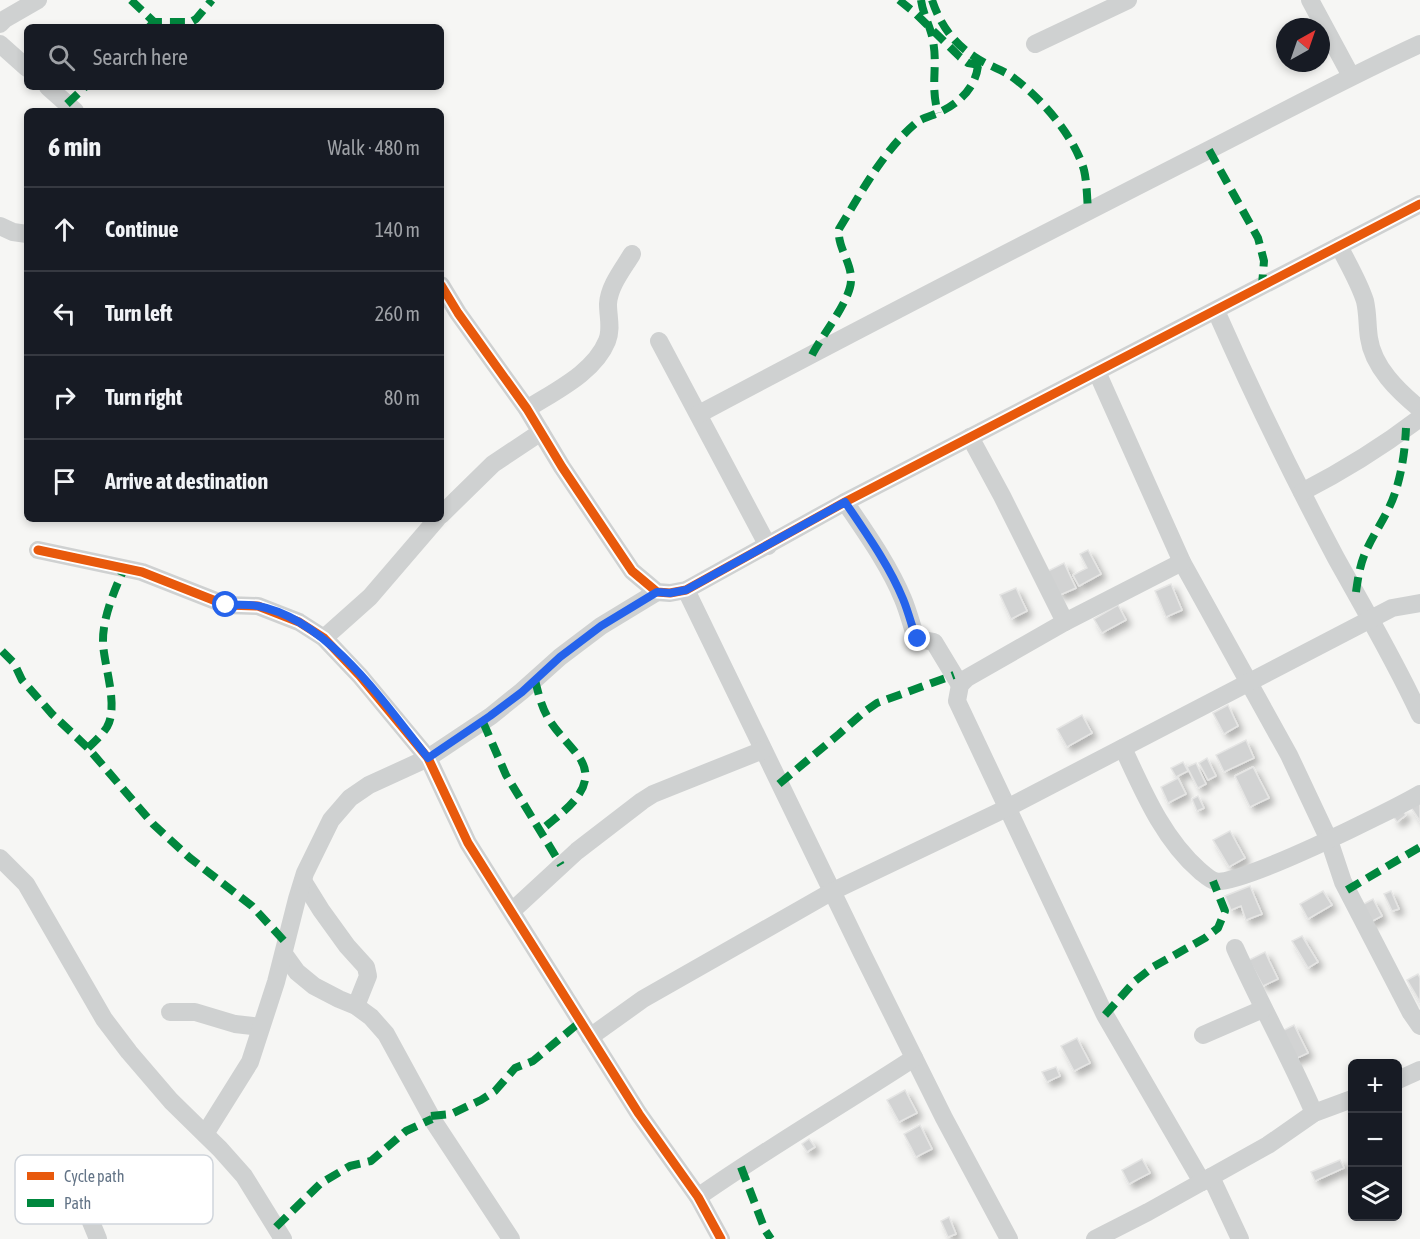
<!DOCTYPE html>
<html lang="en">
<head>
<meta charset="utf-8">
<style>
  body { margin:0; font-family:"Asap Condensed",sans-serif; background:#242831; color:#f1f3f6 }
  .controls { position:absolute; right:18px; bottom:18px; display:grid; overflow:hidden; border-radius:9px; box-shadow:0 3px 9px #0003 }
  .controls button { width:54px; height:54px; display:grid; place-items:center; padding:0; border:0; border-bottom:2px solid #363941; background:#171b24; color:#f1f3f6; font:30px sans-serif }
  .compass { position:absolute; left:1276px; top:18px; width:54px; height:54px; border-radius:50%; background:#171b24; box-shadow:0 3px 9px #0003; rotate:40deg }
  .stop { position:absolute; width:18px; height:18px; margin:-14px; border:4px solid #2563eb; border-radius:50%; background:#fff }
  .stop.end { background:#2563eb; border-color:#fff; box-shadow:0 2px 6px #0008 }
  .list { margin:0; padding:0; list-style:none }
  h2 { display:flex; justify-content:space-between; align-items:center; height:78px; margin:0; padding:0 24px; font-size:26px }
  h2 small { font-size:20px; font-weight:400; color:#9ea1a6 }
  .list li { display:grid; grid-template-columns:39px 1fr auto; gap:18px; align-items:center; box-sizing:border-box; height:84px; padding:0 24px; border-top:2px solid #363941 }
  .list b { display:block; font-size:22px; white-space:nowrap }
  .list em { font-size:20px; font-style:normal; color:#9ea1a6 }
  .icon { flex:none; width:33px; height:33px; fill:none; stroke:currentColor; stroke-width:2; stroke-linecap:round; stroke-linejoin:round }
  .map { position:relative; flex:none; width:1420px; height:1239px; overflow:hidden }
  .search { position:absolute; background:#171b24; box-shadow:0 3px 9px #0003; left:24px; top:24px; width:420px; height:66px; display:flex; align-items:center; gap:15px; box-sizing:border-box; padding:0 21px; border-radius:9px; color:#9ea1a6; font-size:22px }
  .panel { position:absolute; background:#171b24; box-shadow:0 3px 9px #0003; left:24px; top:108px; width:420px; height:414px; border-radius:9px }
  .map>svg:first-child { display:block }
  .building { fill:#d2d3d3; stroke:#e5e5e4; stroke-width:1.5; filter:url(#shadow) }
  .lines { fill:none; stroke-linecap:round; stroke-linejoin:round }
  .minor { stroke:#cfd1d1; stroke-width:18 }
  .quiet { stroke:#00873e; stroke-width:8; stroke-dasharray:15 8; stroke-linecap:butt }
  .cycleway-casing { stroke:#fff; stroke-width:13 }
  .cycleway { stroke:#e8590c; stroke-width:9 }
  .route { stroke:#2563eb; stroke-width:8 }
  .key { fill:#fff; stroke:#d0d5db; stroke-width:1.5 }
  .key-label { font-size:16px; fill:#637487 }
</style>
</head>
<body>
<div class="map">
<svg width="1420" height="1239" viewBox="0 0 1420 1239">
  <defs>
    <filter id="shadow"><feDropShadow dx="5" dy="5" stdDeviation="3" flood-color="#0004"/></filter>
  </defs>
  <rect width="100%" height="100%" fill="#f6f6f4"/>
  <g class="building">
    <polygon points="1088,550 1101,574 1079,586 1073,575 1087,568 1080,554"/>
    <polygon points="1064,563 1076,588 1060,595 1048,571"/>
    <polygon points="1171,584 1182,610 1166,617 1155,591"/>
    <polygon points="1016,588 1027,611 1011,619 1000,595"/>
    <polygon points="1118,605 1126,620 1102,633 1094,619"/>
    <polygon points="1228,705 1238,726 1224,734 1213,713"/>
    <polygon points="1082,715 1092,733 1067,747 1057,729"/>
    <polygon points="1246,740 1254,758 1224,772 1216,755"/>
    <polygon points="1207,758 1216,776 1208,780 1199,763"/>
    <polygon points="1183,762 1188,771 1176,777 1171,768"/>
    <polygon points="1196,763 1206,784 1198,788 1187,767"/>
    <polygon points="1253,767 1269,798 1250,807 1235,776"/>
    <polygon points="1178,778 1186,794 1168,803 1161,787"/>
    <polygon points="1198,796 1204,808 1197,811 1192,799"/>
    <polygon points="1420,800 1420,821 1410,806"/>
    <polygon points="1402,810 1406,815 1397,822 1393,816"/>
    <polygon points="1230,831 1245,858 1229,867 1213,840"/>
    <polygon points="1250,886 1262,914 1246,920 1241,906 1231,910 1225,896"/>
    <polygon points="1323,891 1332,905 1308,919 1300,904"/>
    <polygon points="1391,891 1399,909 1392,911 1384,894"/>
    <polygon points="1373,899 1382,916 1369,923 1360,906"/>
    <polygon points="1302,936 1318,962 1308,968 1292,941"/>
    <polygon points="1265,952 1278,979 1263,986 1249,960"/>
    <polygon points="1418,974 1420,978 1420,1002 1407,980"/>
    <polygon points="1294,1025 1308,1053 1291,1061 1278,1033"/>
    <polygon points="1077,1038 1090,1063 1074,1071 1061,1046"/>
    <polygon points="1056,1067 1060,1076 1047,1082 1042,1072"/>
    <polygon points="905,1090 917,1113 899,1122 887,1100"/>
    <polygon points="920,1125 932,1149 916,1157 904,1134"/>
    <polygon points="809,1139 815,1147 807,1152 802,1144"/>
    <polygon points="1142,1159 1150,1173 1129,1184 1122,1170"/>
    <polygon points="1340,1160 1344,1168 1315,1181 1311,1172"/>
    <polygon points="949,1217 956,1234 948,1237 941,1221"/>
  </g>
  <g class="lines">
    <g class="minor">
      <polyline points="1310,0 1351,76"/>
      <polyline points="0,24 5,19 38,0"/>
      <polyline points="0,44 27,68"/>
      <polyline points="1035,44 1128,0"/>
      <polyline points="48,87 75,111"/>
      <polyline points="0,226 13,232 27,234"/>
      <path d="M1339,246C1348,264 1359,282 1365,301C1368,314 1367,325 1369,338C1373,367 1398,391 1420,409"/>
      <polyline points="441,285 458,313 527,409 562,467 632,571 657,592 670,593 686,590 845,502 1420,204"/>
      <path d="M1216,311C1253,395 1293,477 1336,558C1365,610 1395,661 1420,715"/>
      <polyline points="659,341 768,546"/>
      <polyline points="1097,372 1182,562 1289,755 1329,840 1343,882 1411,1013 1420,1026"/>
      <path d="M527,409C555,391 594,373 607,341C612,329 608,317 608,304C609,286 623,269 632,254"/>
      <path d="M699,414C859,329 1020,246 1181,164C1261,124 1339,81 1420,44"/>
      <polyline points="970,437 1002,496 1065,622"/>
      <path d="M1302,492C1345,470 1382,447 1420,418"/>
      <path d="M845,502C866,533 889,565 903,599C908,611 911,623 915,635L918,639L934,642L960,685"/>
      <polyline points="441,515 493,464 541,432"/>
      <polyline points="38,550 142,572 226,605 258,606 299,622 324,638 360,676 428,758 468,843 639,1114 698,1197 721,1239"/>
      <polyline points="1182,562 1065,622 967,678 960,685 957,701 1105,1015 1202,1182"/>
      <polyline points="686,590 862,953 944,1118 1009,1239"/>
      <polyline points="324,638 370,597 437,519"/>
      <path d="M1123,748C1143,791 1163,839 1200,871C1204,874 1210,880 1215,881C1236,888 1393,810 1420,794"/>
      <polyline points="0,858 26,884 104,1019 129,1052 171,1101 220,1149 244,1176 283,1239"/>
      <polyline points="303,881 321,910 347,946 366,967 368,976 356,1006"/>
      <polyline points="512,911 577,851 642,801 653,794 763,750"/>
      <path d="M1235,948C1260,1004 1290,1057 1314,1113"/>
      <polyline points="284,954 297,972 314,986 339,999 356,1006 371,1017 386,1034 434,1122 511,1239"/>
      <polyline points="170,1012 195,1012 235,1024 261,1027"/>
      <polyline points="1203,1035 1263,1009"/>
      <polyline points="590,1037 643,999 831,892 1007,808 1392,608 1420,603"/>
      <polyline points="1398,1080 1420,1070"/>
      <polyline points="205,1134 250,1062 276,982 297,899 305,873 331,820 350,798 369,785 428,758 491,716 522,691 560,657 601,626 657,592"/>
      <polyline points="79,1169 82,1200 98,1239"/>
      <polyline points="1211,1177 1240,1239"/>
      <path d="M698,1197C768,1148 842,1105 914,1058"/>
      <polyline points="1095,1239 1148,1212 1268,1145 1314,1113 1352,1099"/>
    </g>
    <g class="quiet">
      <polyline points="131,0 154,22"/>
      <polyline points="899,0 915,13 960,57 968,63 985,66"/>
      <path d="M921,0C923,15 931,27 933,41C938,67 930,85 938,113"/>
      <path d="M932,0C940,24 953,43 975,57C985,64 997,68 1008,74C1038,94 1074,135 1084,170C1087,183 1087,198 1088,211"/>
      <polyline points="149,27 154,22 191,22 196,19 212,0"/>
      <polyline points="67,104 85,87"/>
      <polyline points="1209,150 1258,238 1264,261 1262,285"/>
      <path d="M812,355C822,335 852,299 851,279C851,261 837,247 839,229C861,193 883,151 916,123C922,118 931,116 938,113C958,104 975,89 978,66"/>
      <path d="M1356,592C1358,578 1360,564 1366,551C1375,531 1388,514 1395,493C1402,472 1405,450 1406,428"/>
      <polyline points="2,651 14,663 22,680 52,714 88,748 153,824 190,858 252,906 287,944"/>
      <path d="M535,680C538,692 541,705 547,716C555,731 569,743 579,757C601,788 561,813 540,831"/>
      <polyline points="483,722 506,775 561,865"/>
      <path d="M88,748C94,742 102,735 107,727C119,706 104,666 103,643C102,619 115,588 125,567"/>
      <polyline points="779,784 839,734 864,712 877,703 954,675"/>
      <polyline points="1347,890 1420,847"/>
      <polyline points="1105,1015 1135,981 1153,967 1205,938 1218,928 1225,911 1213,881"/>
      <polyline points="431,1116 451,1114 481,1100 495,1091 515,1068 533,1061 580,1022"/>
      <polyline points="741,1167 765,1230 771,1239"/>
      <polyline points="276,1227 321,1183 350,1166 371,1161 406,1131 432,1119"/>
    </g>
    <g class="cycleway-casing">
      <g id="cycleway">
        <polyline points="441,285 458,313 527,409 562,467 632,571 657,592 670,593 686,590 845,502 1420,204"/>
        <polyline points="38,550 142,572 226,605 258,606 299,622 324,638 360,676 428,758 468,843 639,1114 698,1197 721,1239"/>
      </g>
    </g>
    <use href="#cycleway" class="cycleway"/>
  </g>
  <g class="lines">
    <path class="route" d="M226,605C236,605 248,604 258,606C328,619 386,705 428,758L490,716L522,692L560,657L601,626L657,592L670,593L686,590L845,502C866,533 889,565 903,599C908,611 911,623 915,635L918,639"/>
  </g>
  <rect x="15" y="1155" width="198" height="69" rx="9" class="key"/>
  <rect x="27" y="1172" width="27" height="8" fill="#e8590c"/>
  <rect x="27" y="1199" width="27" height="8" fill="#00873e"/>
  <g class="key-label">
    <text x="64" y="1182">Cycle path</text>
    <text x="64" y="1209">Path</text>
  </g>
</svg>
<div class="controls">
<button>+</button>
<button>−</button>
<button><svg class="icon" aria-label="layers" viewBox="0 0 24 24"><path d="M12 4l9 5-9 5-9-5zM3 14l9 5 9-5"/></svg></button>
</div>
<svg class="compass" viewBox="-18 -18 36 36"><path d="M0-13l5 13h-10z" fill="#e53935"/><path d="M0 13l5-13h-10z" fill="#9ea1a6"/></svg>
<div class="stop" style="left:226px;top:605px"></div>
<div class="stop end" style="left:918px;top:639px"></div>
<div class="search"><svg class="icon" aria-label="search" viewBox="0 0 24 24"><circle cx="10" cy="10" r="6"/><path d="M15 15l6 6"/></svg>Search here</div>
<section class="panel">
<h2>6 min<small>Walk · 480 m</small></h2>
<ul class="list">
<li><svg class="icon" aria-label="ahead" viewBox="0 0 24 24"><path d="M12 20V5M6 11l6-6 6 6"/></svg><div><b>Continue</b></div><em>140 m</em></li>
<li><svg class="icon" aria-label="left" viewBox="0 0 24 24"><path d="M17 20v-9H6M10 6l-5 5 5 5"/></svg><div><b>Turn left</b></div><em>260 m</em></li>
<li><svg class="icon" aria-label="right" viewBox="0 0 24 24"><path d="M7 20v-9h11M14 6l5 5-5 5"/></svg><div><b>Turn right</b></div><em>80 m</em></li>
<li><svg class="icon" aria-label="arrive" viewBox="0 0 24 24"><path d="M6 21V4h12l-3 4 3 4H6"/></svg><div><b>Arrive at destination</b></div></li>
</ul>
</section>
</div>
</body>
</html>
